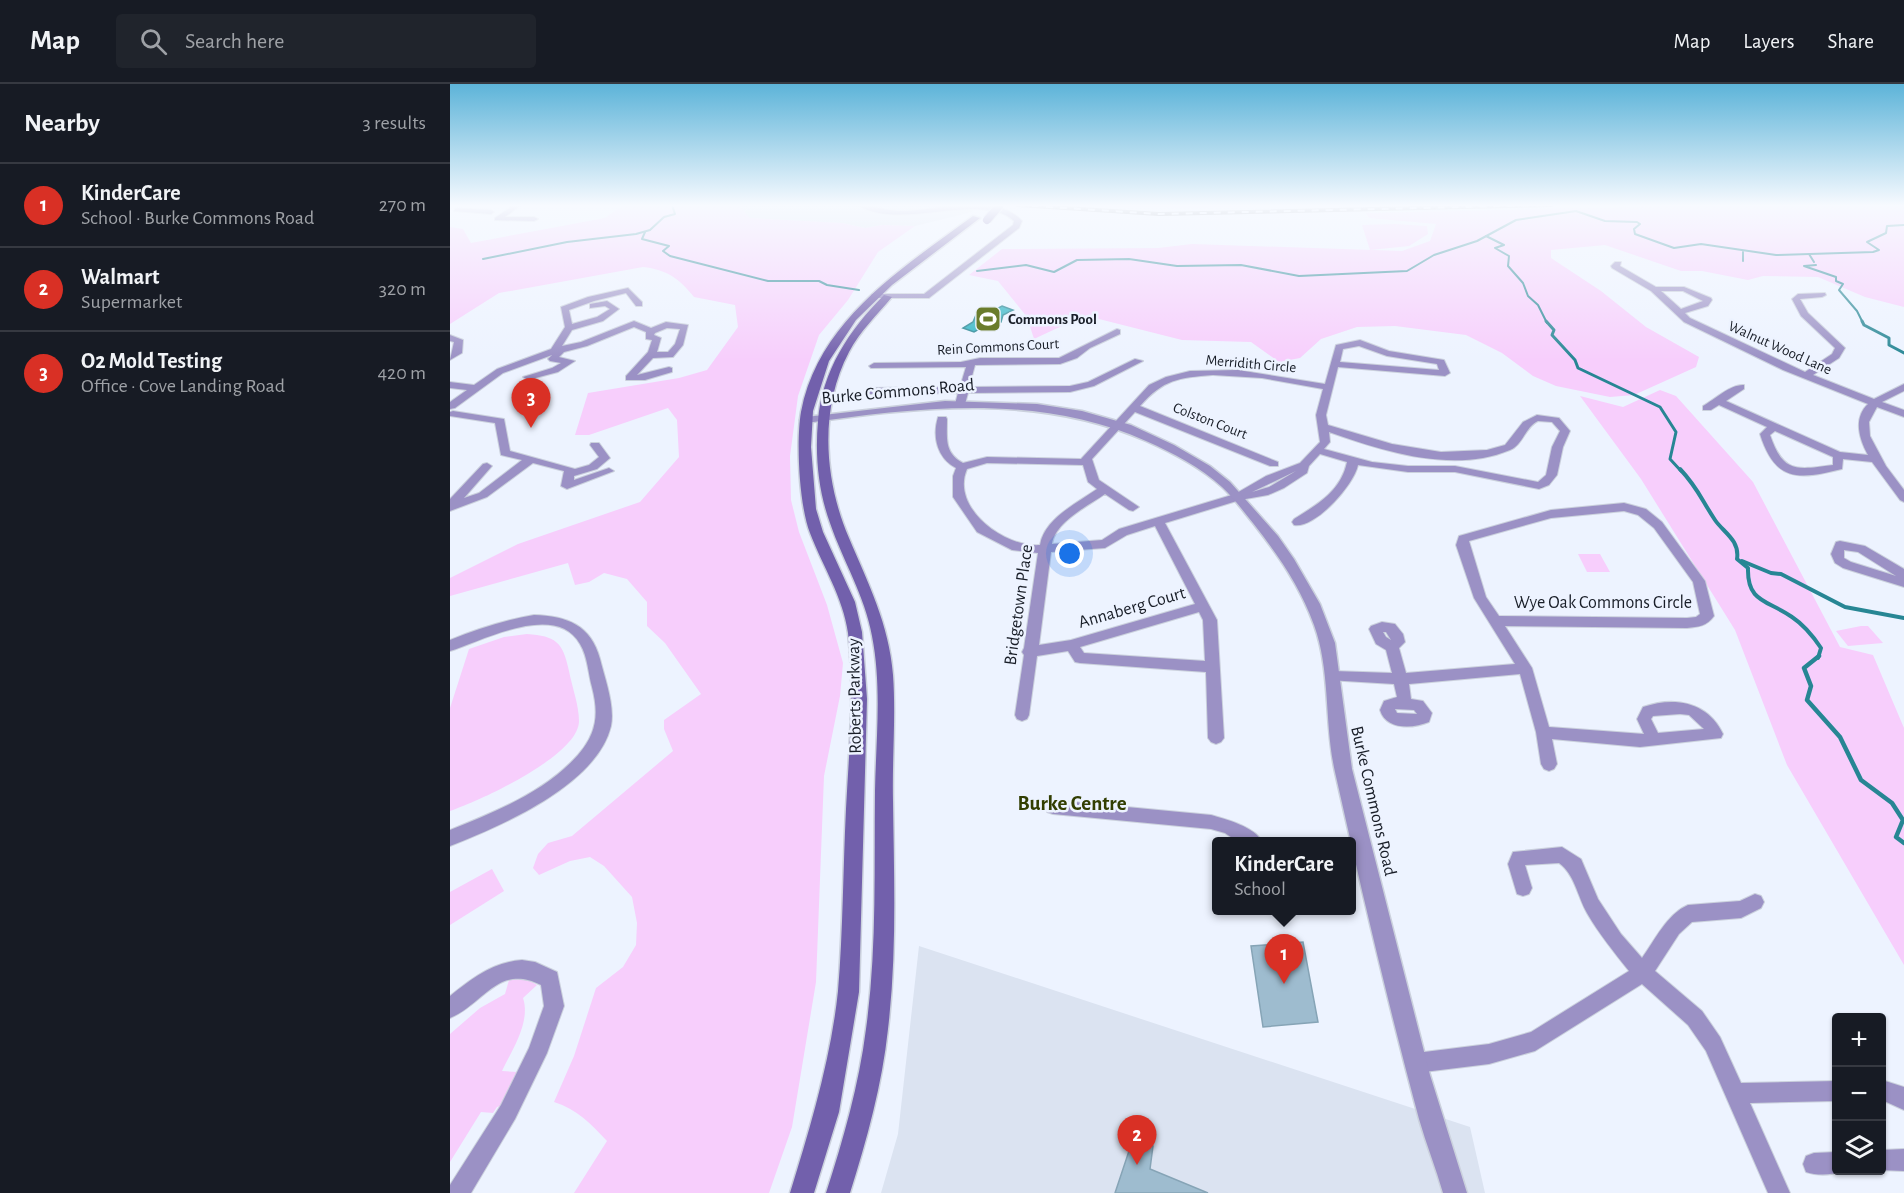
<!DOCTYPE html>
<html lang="en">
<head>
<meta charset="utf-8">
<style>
  body { margin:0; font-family:"Alegreya Sans",sans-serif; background:#20242c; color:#f1f3f6 }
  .controls { position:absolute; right:18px; bottom:18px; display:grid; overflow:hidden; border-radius:6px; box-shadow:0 2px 4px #0004 }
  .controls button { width:54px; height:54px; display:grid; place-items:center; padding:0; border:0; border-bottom:2px solid #363941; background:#171b24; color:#f1f3f6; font:30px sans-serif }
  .you { position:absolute; left:620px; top:470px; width:21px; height:21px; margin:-15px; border:4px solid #fff; border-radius:50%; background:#1a73e8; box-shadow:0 0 0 9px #1a73e833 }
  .badge { display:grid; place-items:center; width:39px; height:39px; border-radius:50%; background:#d93025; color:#fff; font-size:20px; font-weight:700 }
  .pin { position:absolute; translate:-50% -50px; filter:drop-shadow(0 2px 3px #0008) }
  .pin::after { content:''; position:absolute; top:32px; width:21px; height:18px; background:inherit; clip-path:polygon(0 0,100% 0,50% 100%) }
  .popup { position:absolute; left:762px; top:753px; width:144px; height:78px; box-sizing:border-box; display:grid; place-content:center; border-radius:6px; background:#171b24; filter:drop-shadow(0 2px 4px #0005); font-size:20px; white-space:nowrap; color:#9ea1a6 }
  .popup b { font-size:22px; color:#f1f3f6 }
  .popup::after { content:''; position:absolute; left:50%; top:100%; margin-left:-12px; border:12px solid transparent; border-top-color:#171b24 }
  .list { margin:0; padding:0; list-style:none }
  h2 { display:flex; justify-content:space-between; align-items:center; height:78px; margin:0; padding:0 24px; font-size:26px }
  h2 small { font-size:20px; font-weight:400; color:#9ea1a6 }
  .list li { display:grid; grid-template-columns:39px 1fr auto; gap:18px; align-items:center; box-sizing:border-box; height:84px; padding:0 24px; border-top:2px solid #363941 }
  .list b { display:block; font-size:22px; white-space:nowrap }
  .list p { margin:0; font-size:20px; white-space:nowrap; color:#9ea1a6 }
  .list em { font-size:20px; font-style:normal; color:#9ea1a6 }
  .icon { flex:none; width:33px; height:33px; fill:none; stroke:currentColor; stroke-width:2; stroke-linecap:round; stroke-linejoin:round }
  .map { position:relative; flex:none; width:1454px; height:1109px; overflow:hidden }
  header { display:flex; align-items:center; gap:36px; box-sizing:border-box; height:84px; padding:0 30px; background:#171b24; border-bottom:2px solid #363941 }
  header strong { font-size:28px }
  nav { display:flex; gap:33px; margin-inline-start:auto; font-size:21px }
  .search { width:420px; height:54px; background:#20242c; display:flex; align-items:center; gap:15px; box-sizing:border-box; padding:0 21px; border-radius:6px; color:#9ea1a6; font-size:22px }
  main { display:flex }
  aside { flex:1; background:#171b24 }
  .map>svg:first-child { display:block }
  .built { fill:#dbe3f1 }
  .green { fill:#f7cefc }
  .water { fill:#2db3c3; stroke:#278694; stroke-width:1.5 }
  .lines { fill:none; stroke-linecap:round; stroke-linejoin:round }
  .stream-far3 { stroke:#278694; stroke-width:2 }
  .stream-far2 { stroke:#278694; stroke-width:3 }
  .stream-far1 { stroke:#278694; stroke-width:4 }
  .stream { stroke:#278694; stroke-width:4.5 }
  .building { fill:#9ebccf; stroke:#86a4b6; stroke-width:1.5 }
  .minor-casing { stroke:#cbd1dd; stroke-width:2 }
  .tertiary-casing { stroke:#cbd1dd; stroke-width:3 }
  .secondary-casing { stroke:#cbd1dd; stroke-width:3 }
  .minor { fill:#9b91c5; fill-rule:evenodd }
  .tertiary { fill:#9b91c5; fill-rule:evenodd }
  .secondary { fill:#7260ac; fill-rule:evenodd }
  .rail-casing { stroke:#545963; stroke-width:4 }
  .rail { stroke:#edf3ff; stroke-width:2; stroke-dasharray:7; stroke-linecap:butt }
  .secondary-bridge-casing { stroke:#cbd1dd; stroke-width:10; stroke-linecap:butt }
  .secondary-bridge { stroke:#7260ac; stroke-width:8 }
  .labels { text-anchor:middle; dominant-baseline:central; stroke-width:5; stroke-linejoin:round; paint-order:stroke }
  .far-poi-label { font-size:15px; font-weight:bold; fill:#191e28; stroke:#edf3ff; text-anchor:start }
  .far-street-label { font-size:15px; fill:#191e28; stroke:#edf3ff }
  .street-label { font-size:18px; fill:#191e28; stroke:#edf3ff }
  .quarter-label { font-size:21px; font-weight:bold; fill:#323e02; stroke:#edf3ff }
</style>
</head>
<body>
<header>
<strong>Map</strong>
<div class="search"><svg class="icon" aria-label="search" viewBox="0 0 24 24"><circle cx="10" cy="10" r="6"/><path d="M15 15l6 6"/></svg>Search here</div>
<nav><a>Map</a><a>Layers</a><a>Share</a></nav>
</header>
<main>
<aside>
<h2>Nearby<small>3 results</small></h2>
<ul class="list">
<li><span class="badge">1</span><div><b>KinderCare</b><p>School · Burke Commons Road</p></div><em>270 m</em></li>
<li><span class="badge">2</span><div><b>Walmart</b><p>Supermarket</p></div><em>320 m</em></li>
<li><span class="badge">3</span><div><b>O2 Mold Testing</b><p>Office · Cove Landing Road</p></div><em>420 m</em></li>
</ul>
</aside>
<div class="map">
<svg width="1454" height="1109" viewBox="0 0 1454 1109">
  <rect width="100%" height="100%" fill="#edf3ff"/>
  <g class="built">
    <polygon points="289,121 528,121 522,128 465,142 432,141 415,144 392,139 299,134"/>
    <polygon points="469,862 1020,1043 1035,1109 431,1109 448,1050"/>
  </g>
  <g class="green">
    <path d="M173,121H289L300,134L392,139L415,144L432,141L465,142L428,168L398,216L369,251L348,312L340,372L341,416L349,448L377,521L393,579L390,612L374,692L366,898L342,1043L319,1109H124L157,1057C141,1040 127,1025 104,1018L124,972L146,904L173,883L186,861L187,839L182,813L154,782L140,773L120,777L89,791L83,784L88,770L98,759L122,752L223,667L214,645V636L251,610L215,559L197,542V518L177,495L154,489L139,498L125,501L118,479L0,512V494L68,460L190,418L229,373L227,336L218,324L139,351H125L138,309L229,294L257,286L288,243L285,221L244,213C229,194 217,186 193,183L49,209L0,240V143L13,145L21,159L155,134Z"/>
    <polygon points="848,121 742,124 642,122 645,121"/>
    <path d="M1276,121H1454V223L1415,213L1368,193L1313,192L1298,196L1252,187H1231L1155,161L1101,166V174L1151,207L1196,243L1249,273L1246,283L1184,311L1160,313L1106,302L1083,292L1052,269L1016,251L945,242L907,243L871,255L850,274L829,278L801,258L732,256L649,235C625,234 605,245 584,255L577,233L548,197L519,191L552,165L708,164L742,160L952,167L980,157L986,140L919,134L916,129Z"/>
    <polygon points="944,140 977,142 978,150 959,162 920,166 912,141"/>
    <polygon points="1210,306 1226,312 1303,398 1390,563 1423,571 1454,644 1454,881 1337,681 1285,546 1191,395 1130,312 1173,323"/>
    <polygon points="1128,470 1150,470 1160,488 1137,488"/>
    <polygon points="1411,542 1418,542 1433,559 1398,562 1386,547"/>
    <path d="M77,550C106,552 113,558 119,587C122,603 129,621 129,637C129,672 29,717 0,727V624L19,565L54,553Z"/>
    <polygon points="42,785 54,807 0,841 0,808"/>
    <path d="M65,895H77L87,901L73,914C81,938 62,966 52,987L68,988L51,1022L47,1023L43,1029L31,1028L0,1078V950L30,924L55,910L59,896Z"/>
  </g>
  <polygon class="water" points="552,222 563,226 553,231 551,238 542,238 524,248 513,244 523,238 526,231 535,231"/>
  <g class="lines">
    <g class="stream-far3">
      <polyline points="195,148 192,155 219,162 213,167 220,172 318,197 369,197 377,201 409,206"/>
      <polyline points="1036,152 1054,161 1045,164 1059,172 1058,182 1073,199 1078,212 1088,221 1097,239"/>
      <polyline points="1293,168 1293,177"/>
      <polyline points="1359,170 1364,178"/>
      <polyline points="33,175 117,158 186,150 200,146 214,133 225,130 222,121"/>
      <polyline points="1366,181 1354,182 1386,193 1386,197 1393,200 1389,206 1407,227 1413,239"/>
      <polyline points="527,187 576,181 604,188 627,176 679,175 727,182 791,181 849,192 957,187 984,171 1027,157 1066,136 1126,127 1155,137 1187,138 1190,140 1184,145 1185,150 1224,164 1251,160 1326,171 1423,168 1429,166 1417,158 1436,149 1437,142 1454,141"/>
    </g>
    <g class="stream-far2">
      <polyline points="1096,237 1104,246 1102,251 1125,276 1128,284 1210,323 1226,348 1220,375 1231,387"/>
      <polyline points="1412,237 1414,241 1439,254 1439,261 1454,269"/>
    </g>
    <g class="stream-far1">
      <path d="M1230,385C1248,404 1251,415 1265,436C1273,448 1290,456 1287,475L1298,484C1297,519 1318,516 1342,533C1354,541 1363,552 1371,564L1368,574"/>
      <polyline points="1292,477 1321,489 1331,490 1395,523 1454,534"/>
    </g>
    <polyline class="stream" points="1369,572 1354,584 1361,602 1357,616 1390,653 1411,696 1442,719 1453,736 1446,753 1454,759"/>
  </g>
  <g class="building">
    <polygon points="853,858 868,938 813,943 801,862"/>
    <polygon points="683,1055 703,1062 700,1085 758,1109 665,1109"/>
  </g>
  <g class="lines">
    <g class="minor-casing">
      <g id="minor">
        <polygon points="64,121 71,121 55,133 84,133 88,135 84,137 45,136 45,134"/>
        <path d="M407,121C421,121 434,126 449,127C484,128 545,107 572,137L569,144L479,214H425L421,212L422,210H474L563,141L564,137C532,106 450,148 407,121Z"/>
        <polygon points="6,124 41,126 44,128 41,130 4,127"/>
        <path d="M1165,178H1171L1170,182L1206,203H1234L1261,214L1262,216L1258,222L1235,229L1240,234L1355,288L1382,270L1385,264L1351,232L1342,215L1348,210L1375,209L1376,211L1372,213L1350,215L1358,229L1395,264L1389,274L1363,291L1424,315L1454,300V307L1432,318L1454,326V333L1427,323L1419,338L1420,352L1436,382L1454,406V418L1450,416L1422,378L1393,375L1392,385C1348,396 1325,398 1310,350L1317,343L1269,321L1261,326H1253V322C1265,315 1281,300 1294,301V305L1276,317L1390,368L1418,371C1409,355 1403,334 1418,320L1333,286L1234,238L1201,207L1162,184L1161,182ZM1211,207H1233L1253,217L1231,225ZM1325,347L1383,373V381C1346,386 1333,389 1320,351Z"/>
        <path d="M178,204L192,218V222H186L176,209L144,217L119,226L122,240L147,233L160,225L155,222L140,224V220L157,217L169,225L153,237L122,246L112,262L131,258L184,237L201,244L216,238L238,241L233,261L223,273L203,274L187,291L219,283L222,284V288L195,296H176V292L198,268L202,256L196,255V248L184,243L137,262L114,268L109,273L125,277L108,288L78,296L73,293L102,284L111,279L100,277L98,275L102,271L53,289L5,324L0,325V318L17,306L0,304V298L24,301L47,285L101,265L115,243L111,223L138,213ZM217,244L230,245L225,260L218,268H207L211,254L204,251L205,249Z"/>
        <polygon points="667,245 670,246 670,250 640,264 627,274 610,280 525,281 519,303 620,302 638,298 685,275 693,277 644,302 620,308 518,309 515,320 510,323 505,320 508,309 419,310 414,307 419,304 510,303 516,283 421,284 419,282 424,279 511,278 530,274 609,274"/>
        <polygon points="0,251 13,256 12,269 0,276 4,258 0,257"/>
        <path d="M910,256L939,267L994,276L1000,289L995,292L888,283L876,331L878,341L942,360L991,368L1037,366L1055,361L1073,338L1087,331L1109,334L1120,347L1113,363L1107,391L1099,401L1089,405L1005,388H958L908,381C904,401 865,445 844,441L842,438L844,435C868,420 891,407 897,378L870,370L859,382L857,389L834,404L818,411L790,416L715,439L767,536L774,654L771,658L766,660L761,658L758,654L756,588L630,579L625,578L618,567L587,572L579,631L577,635L572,637L567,635L565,631L574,571L572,568L574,564L588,469L562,466L527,448L503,413V392L506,384C487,374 482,353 488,333H496L497,335C497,354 494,369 513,379L537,373L631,375L699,301L716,293L740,287L788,286L875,300L886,261ZM909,262L937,272L987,280L989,286L890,278L893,265ZM763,291L812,294L873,305L866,331L870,358L850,379L816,392L785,410L669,445L652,456L602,460C605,438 638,422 655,410L679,426L683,427L689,423L649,396L642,375L685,328L820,382H828V378L690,322C714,295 728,294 763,291ZM1088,337L1102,338L1110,347L1102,363L1096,391L1088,398L1005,382H958L922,378L874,365L880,358L879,348C933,367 1003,390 1060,366C1073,361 1075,343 1088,337ZM537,379L633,381L638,398L647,405C627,419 594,435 590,461C555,464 500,424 517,385ZM846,387L819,403L802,408ZM705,442L745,520L621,556L589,561L601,468L655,464L677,451ZM749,528L753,536L755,577L634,569L630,563Z"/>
        <polygon points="3,327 54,335 60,367 125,385 139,381 149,373 140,361 141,359 149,359 160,374 147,385 124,392 124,396 159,384 164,387 117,405 111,402 114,387 83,379 37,413 0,427 0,415 33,380 37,379 42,382 14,414 29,409 72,376 51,371 45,339 0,332 0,328"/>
        <path d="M1174,419L1196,425L1212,438L1255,497L1264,532C1257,542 1248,543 1237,544L1055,542L1082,584L1099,643L1194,650L1187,635L1193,623C1225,612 1258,618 1273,650L1271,654L1190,663L1102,655L1107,680L1104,685L1099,687L1094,685L1091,680L1086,648L1070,590L959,600L961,615L973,617L982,629L979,638C962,645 936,646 930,626L934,617L947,613L944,600L878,596L876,592L878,588L883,587L942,589L936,566L926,560L919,545L921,542L932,538L945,540L953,550L955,558L949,564L956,589L1065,580L1024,514L1006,461L1009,452L1101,426ZM1174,427L1188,431L1204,444L1243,498L1250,530L1246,533L1237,534L1049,532L1036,513L1019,457L1101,434ZM933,548H936L941,556L936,553ZM945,625L964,626L967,630L947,629ZM1230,630L1239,631L1254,645L1208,649L1201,635L1203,632Z"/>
        <path d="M1390,457L1415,462L1454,485V503L1393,484L1385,479L1381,470L1386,458ZM1394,466L1408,468L1446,492L1401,478L1394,474Z"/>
        <path d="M84,531C117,532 141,541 150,575C155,595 165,622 161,642C147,701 51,742 0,762V746C45,728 95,708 128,671C147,649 149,630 142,603C138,589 138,573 130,560C106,517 32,557 0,567V556C27,545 55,536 84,531Z"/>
        <path d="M603,716L761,731C775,735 806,743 812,758H788L775,749L761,745L603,730L597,728L595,723L597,718Z"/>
        <path d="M1112,763L1131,775L1148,815L1171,850L1192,874C1205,856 1217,830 1238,821L1290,817L1305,810L1311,812L1314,818L1311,824L1291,834L1242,838L1229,850L1205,887L1252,927L1270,953L1291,999L1386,997V1017L1300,1019L1340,1109H1318L1256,967L1238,941L1192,900L1085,967L1039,980L966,989L959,986L956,979L959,972L966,969L1039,960L1081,948L1179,887C1164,868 1149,850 1137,829C1127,811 1125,791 1109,779L1075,781L1082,804L1079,810L1073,812L1067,810L1058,780L1063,768Z"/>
        <path d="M72,876L85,878L107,888L114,922L97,969L65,1035L21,1109H0V1101L51,1021L79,964L94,922L91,901C48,879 34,920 0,934V912C22,894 43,878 72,876Z"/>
        <polygon points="1432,996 1454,1003 1454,1026 1432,1016"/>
        <polygon points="1454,1065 1454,1087 1429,1086 1432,1086 1432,1066"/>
        <path d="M1386,1068V1086L1394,1087C1382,1091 1368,1092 1356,1088L1353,1080L1356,1072L1364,1069Z"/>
      </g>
    </g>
    <g class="tertiary-casing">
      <path id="tertiary" d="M495,317L587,320L632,327L681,341L724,361L760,382L780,398L828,452L844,475L870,520L885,559L902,685L980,991L1017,1109H993C986,1084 976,1060 969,1035C938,920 911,804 885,688C874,639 881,588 864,541C850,502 828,471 803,439C793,427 784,414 772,403C750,383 723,369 696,357C588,309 470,323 356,339L350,336L356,333Z"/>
    </g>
    <g class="secondary-casing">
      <g id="secondary">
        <path d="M523,132L530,134L442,201L406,236L379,277L363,327L361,363L366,425L373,448L405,518L412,548L417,615L409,908L389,1028L364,1109H340C360,1044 381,975 388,907C393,847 393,785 396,725C399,667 405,607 398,549C393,513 373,483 360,449C349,421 346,357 351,328C369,235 453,184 523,132Z"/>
        <path d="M434,211L442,213C427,231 410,247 399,268C369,325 374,396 399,454C418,499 439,540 443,591C446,632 442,675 443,717C444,793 447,869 438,945C432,1001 417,1055 400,1109H376C393,1056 409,1001 416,945C427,866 424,786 425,707C426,655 432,603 422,552C415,512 393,477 380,439C368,406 365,371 368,337C372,287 399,246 434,211Z"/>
      </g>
    </g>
    <use href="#minor" class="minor"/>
    <use href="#tertiary" class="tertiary"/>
    <use href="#secondary" class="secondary"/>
    <g class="rail-casing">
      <polyline id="rail" points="568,121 709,130 1101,121"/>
    </g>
    <use href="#rail" class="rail"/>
    <g class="secondary-bridge-casing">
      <polyline id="secondary-bridge" points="537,136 550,121"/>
    </g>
    <use href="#secondary-bridge" class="secondary-bridge"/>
  </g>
  <linearGradient id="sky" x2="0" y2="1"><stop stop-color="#5db4d9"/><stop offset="0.44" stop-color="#f7faff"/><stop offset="1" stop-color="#f7faff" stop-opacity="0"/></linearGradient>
  <rect width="1454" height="276" fill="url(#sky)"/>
  <defs>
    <g id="stadium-square" transform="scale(1.35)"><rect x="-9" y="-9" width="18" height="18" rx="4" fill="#6a7c2c" stroke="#edf3ff"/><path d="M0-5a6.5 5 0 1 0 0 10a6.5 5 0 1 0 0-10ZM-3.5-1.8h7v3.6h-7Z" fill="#fff"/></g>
  </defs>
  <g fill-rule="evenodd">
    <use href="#stadium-square" x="538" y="235"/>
  </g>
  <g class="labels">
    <g class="far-poi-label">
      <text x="558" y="235">Commons Pool</text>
    </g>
    <g class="far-street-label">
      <text transform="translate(548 263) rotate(-3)">Rein Commons Court</text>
      <text transform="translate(1330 264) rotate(24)">Walnut Wood Lane</text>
      <text transform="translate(801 280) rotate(5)">Merridith Circle</text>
      <text transform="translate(760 337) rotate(21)">Colston Court</text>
    </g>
    <g class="street-label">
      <text transform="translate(448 308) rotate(-5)">Burke Commons Road</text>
      <text x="1153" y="519">Wye Oak Commons Circle</text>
      <text transform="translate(569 521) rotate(-82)">Bridgetown Place</text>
      <text transform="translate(682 524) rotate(-16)">Annaberg Court</text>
      <text transform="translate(405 612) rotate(-91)">Roberts Parkway</text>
      <text transform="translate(923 717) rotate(77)">Burke Commons Road</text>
    </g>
    <g class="quarter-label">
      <text x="622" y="719">Burke Centre</text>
    </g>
  </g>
</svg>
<div class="controls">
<button>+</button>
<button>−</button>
<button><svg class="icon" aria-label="layers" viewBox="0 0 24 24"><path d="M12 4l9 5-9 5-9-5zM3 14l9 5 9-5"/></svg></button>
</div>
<div class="you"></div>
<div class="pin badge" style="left:834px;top:900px">1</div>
<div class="popup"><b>KinderCare</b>School</div>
<div class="pin badge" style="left:687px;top:1081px">2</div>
<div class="pin badge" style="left:81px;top:344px">3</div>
</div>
</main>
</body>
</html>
